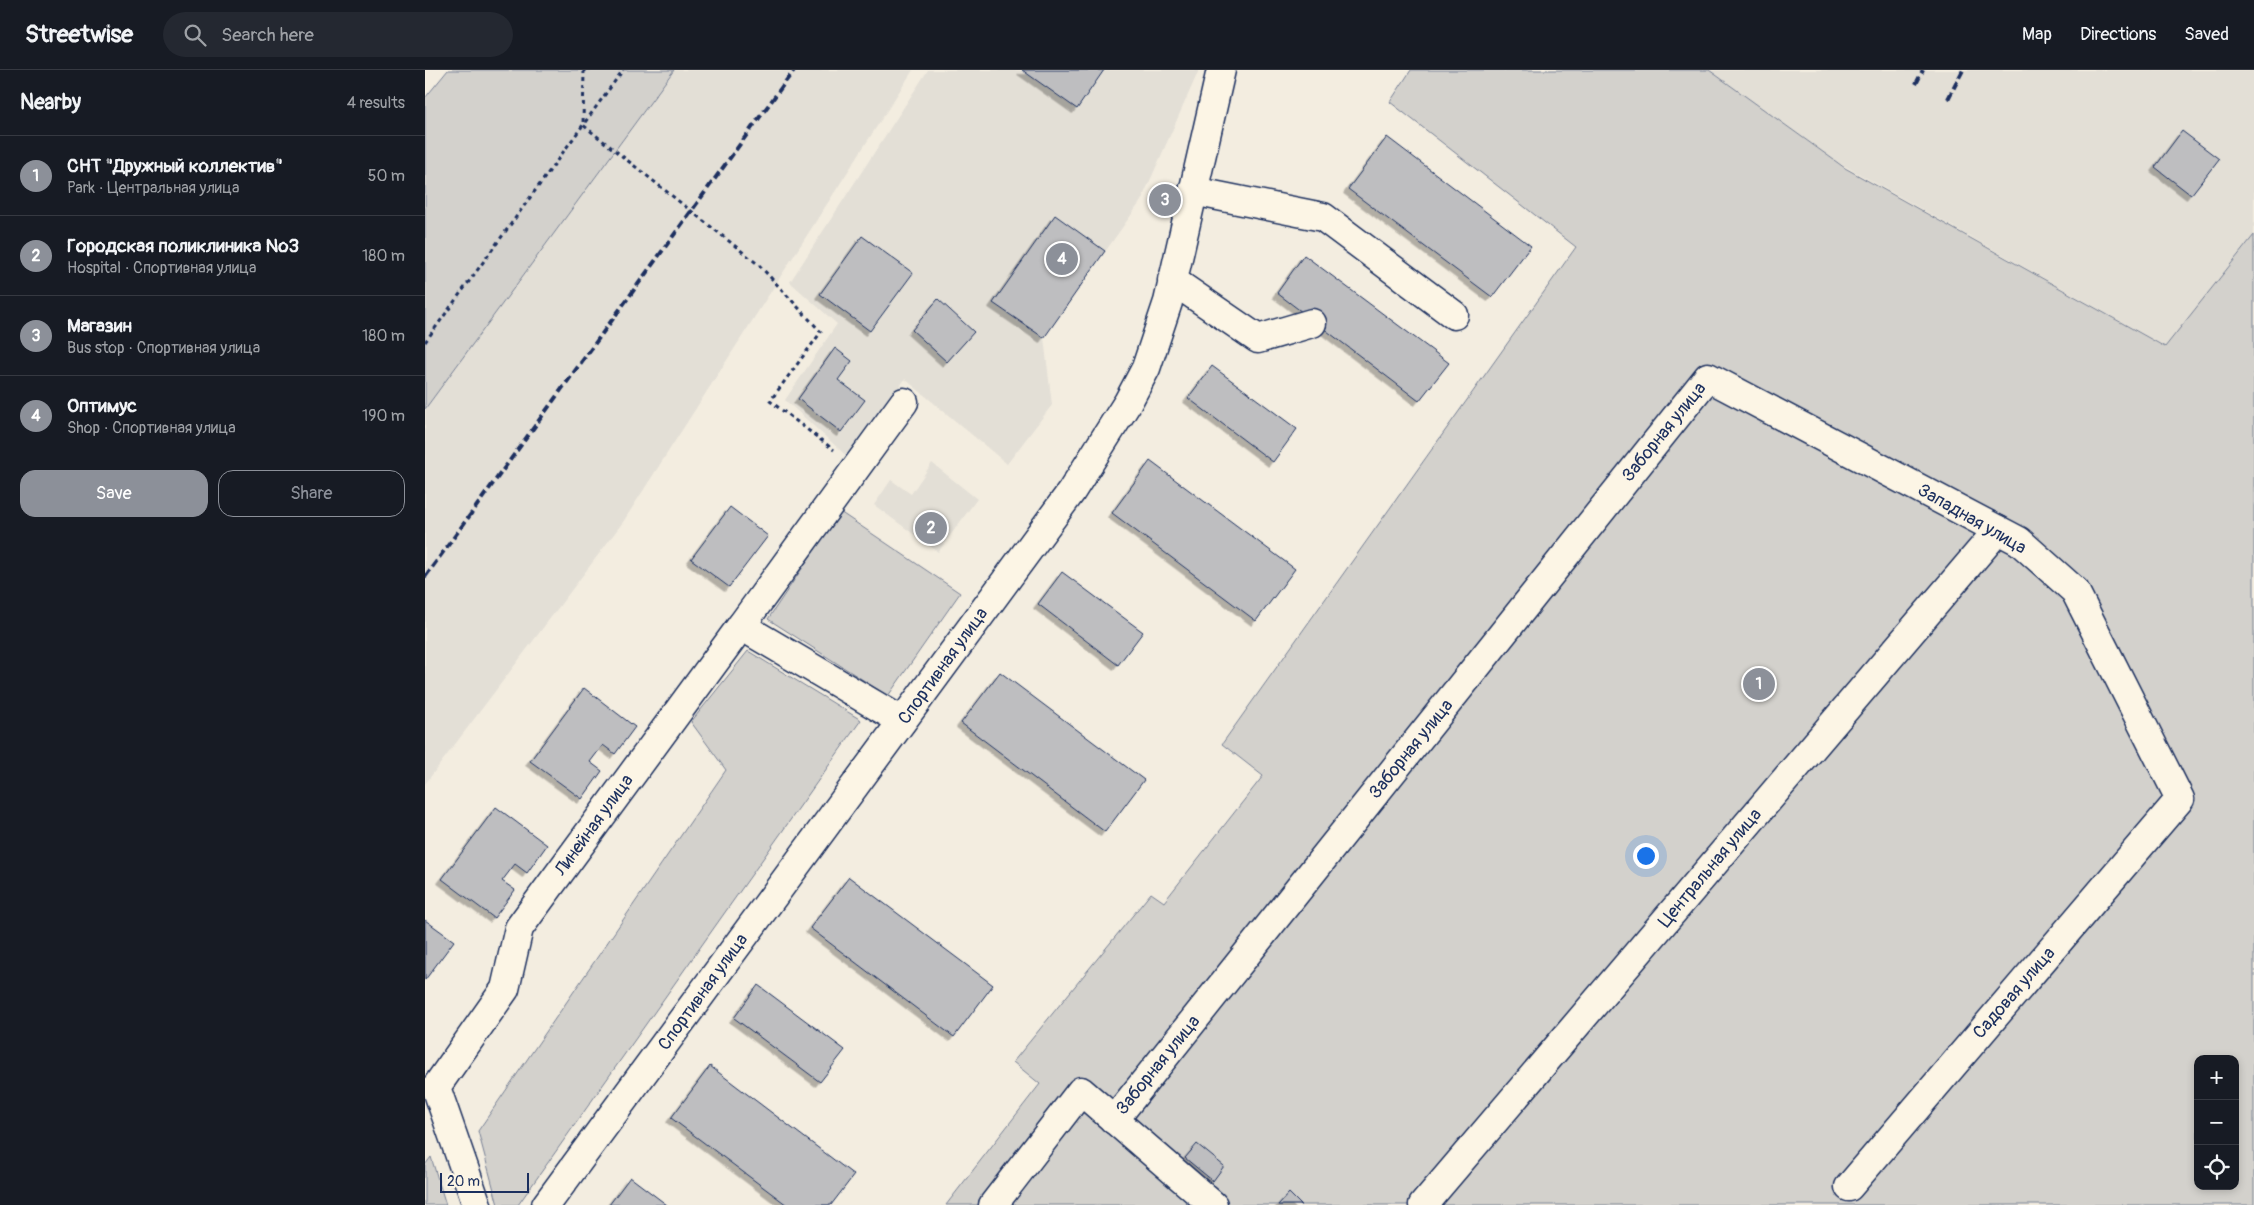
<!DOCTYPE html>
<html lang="en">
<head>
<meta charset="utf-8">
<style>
  body { margin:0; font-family:Pangolin,sans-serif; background:#242831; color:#f1f3f6 }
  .controls { position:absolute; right:15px; bottom:15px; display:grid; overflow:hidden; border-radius:10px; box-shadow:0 2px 8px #0003 }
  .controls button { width:45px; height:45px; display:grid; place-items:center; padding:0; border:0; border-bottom:1px solid #363941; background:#171b24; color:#f1f3f6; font:25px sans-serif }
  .scale { position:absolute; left:15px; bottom:12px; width:89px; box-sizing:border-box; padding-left:5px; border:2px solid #1b2f5e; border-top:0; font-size:14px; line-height:18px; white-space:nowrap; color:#1b2f5e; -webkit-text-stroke:4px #fcf5e5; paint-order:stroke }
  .you { position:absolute; left:1220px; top:785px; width:18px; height:18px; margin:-12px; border:4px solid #fff; border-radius:50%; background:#1a73e8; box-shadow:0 0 0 8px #1a73e833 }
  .badge { display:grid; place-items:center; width:32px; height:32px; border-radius:50%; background:#8c9099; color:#fff; font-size:16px; font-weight:700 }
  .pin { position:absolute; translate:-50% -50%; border:2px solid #fff; box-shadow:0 1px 5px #0006 }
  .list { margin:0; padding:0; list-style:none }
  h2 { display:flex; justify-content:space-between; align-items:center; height:65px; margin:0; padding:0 20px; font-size:21px }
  h2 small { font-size:16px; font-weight:400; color:#9ea1a6 }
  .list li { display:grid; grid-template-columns:32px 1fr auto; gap:15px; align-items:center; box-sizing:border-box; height:80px; padding:0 20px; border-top:1px solid #363941 }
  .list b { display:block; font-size:19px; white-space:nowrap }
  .list p { margin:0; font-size:16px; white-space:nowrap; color:#9ea1a6 }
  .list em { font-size:16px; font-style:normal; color:#9ea1a6 }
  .actions { display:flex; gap:10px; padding:15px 20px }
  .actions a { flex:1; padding:11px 0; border:1px solid #8c9099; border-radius:15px; text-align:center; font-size:18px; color:#8c9099 }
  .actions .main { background:#8c9099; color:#fff }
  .icon { flex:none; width:28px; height:28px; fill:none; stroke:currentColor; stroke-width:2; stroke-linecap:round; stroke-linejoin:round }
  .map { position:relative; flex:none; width:1829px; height:1135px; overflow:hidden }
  header { display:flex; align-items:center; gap:30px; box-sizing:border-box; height:70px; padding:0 25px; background:#171b24; border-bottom:1px solid #363941 }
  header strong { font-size:24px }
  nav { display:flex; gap:28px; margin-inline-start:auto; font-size:18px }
  .search { width:350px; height:45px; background:#242831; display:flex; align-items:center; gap:12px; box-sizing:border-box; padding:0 18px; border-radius:28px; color:#9ea1a6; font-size:19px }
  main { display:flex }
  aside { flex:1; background:#171b24 }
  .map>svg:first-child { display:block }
  .built { fill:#e3dfd6 }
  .green { fill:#d3d1cc; stroke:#778095; fill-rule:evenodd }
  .building { fill:#bebec0; stroke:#1b2f5e; filter:url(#shadow) }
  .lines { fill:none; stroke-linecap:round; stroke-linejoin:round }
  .minor-casing { stroke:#1b2f5e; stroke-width:31 }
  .path { stroke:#1b2f5e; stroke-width:3; stroke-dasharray:4 4; stroke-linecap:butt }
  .minor { stroke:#fcf5e5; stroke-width:28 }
  .rail { stroke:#1b2f5e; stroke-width:4; stroke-dasharray:8 4; stroke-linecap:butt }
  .labels { text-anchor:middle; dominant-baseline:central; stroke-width:4.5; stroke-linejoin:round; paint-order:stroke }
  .street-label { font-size:18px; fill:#1b2f5e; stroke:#fcf5e5 }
</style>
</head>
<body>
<header>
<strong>Streetwise</strong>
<div class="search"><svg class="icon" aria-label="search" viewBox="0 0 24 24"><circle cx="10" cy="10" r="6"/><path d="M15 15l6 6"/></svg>Search here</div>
<nav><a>Map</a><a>Directions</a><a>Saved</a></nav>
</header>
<main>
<aside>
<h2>Nearby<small>4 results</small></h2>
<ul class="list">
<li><span class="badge">1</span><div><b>СНТ &quot;Дружный коллектив&quot;</b><p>Park · Центральная улица</p></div><em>50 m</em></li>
<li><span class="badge">2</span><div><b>Городская поликлиника №3</b><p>Hospital · Спортивная улица</p></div><em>180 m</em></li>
<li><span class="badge">3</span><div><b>Магазин</b><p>Bus stop · Спортивная улица</p></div><em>180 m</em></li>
<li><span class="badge">4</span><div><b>Оптимус</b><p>Shop · Спортивная улица</p></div><em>190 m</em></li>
</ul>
<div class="actions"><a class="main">Save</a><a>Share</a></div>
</aside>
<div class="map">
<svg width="1829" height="1135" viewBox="0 0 1829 1135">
  <defs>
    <filter id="shadow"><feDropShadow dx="-4.5" dy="4.5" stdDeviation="0" flood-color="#0004"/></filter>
  </defs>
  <rect width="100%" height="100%" fill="#f3ede0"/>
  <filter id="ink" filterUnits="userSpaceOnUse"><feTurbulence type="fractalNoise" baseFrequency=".02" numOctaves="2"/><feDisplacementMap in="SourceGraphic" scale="10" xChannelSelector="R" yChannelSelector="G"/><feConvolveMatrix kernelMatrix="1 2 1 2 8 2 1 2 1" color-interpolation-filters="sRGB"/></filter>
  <g filter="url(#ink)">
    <g class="built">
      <polygon points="249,0 488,0 198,452 0,714 0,339"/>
      <polygon points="503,0 774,0 716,131 619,268 627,335 582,394 480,309 425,389 360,330 412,254 365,212"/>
      <polygon points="1284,0 1829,0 1829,165 1741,277 1409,90"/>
      <polygon points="507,393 552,429 513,482 449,435 466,410 486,424"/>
    </g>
    <g class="green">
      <polygon points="23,0 249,0 0,339 0,28"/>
      <path d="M986,0H1284L1420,98L1740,277L1829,165V1135H521L615,1014L588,992L726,823L739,832L838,706L797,674L1151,177L965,32ZM1773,989H1810V1116H1773Z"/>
      <polygon points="415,442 535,523 463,626 343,549"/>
      <polygon points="323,581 436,650 93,1135 73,1135 53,1061 301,700 266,652"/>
      <polygon points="6,1087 21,1135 0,1135 0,1095"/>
    </g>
    <g class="building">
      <polygon points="597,0 679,0 652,39"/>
      <polygon points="1757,61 1794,89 1766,125 1730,97"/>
      <polygon points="962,67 1106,176 1067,227 923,119"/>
      <polygon points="630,145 680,181 619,268 568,233"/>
      <polygon points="437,166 488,203 445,261 395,224"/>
      <polygon points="879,185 1024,293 994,331 852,223"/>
      <polygon points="513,229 549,262 522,292 487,260"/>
      <polygon points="410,278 427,291 413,310 440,330 416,362 373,329"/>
      <polygon points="787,296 872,359 848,392 763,328"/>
      <polygon points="725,391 870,499 831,551 687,443"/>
      <polygon points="305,437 343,466 304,517 266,489"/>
      <polygon points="637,502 718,562 693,595 613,534"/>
      <polygon points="575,602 719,710 680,762 536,653"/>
      <polygon points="159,618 210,657 190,684 178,675 165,692 177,701 157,729 105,691"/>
      <polygon points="71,737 122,775 102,803 90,794 77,811 90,820 69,848 17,809"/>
      <polygon points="424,807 568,915 529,967 385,858"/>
      <polygon points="0,850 29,871 0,910"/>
      <polygon points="333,915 420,980 395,1012 309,948"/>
      <polygon points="285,996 429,1105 406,1135 362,1135 246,1048"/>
      <polygon points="772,1074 799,1096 788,1111 760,1088"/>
      <polygon points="205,1107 242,1135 184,1135"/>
      <polygon points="864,1123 876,1135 853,1135"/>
    </g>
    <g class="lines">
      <g class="minor-casing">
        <g id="minor">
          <polyline points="768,121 898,147 1029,245"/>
          <polyline points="747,210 833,269 887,253"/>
          <polyline points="316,556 479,332"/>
          <polyline points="689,1050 1283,307 1594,471 1650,521 1755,729 1424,1117"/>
          <polyline points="52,1135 11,1017 80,919 94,858 316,556 477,651"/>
          <polyline points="121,1135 646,422 703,332 721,298 743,232 796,0"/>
          <polyline points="568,1135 656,1021 788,1135"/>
          <polyline points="998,1135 1573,460"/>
        </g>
      </g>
      <g class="path">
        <polyline points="159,0 158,55 334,195 396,262 345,331 409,380"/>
        <polyline points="0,272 198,0"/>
      </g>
      <use href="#minor" class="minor"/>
      <g class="rail">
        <polyline points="1491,14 1498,0"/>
        <polyline points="1523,29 1538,0"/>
        <polyline points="0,507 369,0"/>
      </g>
    </g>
  </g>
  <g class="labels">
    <g class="street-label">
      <text transform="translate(1239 362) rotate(-51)">Заборная улица</text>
      <text transform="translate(1547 449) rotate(30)">Западная улица</text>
      <text transform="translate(518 596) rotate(-54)">Спортивная улица</text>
      <text transform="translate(986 679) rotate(-51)">Заборная улица</text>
      <text transform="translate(169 755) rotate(-54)">Линейная улица</text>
      <text transform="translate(1285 798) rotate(-50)">Центральная улица</text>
      <text transform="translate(278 922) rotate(-54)">Спортивная улица</text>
      <text transform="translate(1589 923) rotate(-49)">Садовая улица</text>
      <text transform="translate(733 995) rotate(-51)">Заборная улица</text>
    </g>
  </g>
</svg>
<div class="controls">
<button>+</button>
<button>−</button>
<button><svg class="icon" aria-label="locate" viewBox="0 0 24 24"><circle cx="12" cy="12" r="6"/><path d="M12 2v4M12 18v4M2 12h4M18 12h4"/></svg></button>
</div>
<div class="scale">20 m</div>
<div class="you"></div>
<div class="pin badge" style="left:1334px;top:614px">1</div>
<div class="pin badge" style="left:506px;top:458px">2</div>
<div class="pin badge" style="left:740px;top:130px">3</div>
<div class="pin badge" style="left:637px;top:189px">4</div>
</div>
</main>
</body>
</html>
